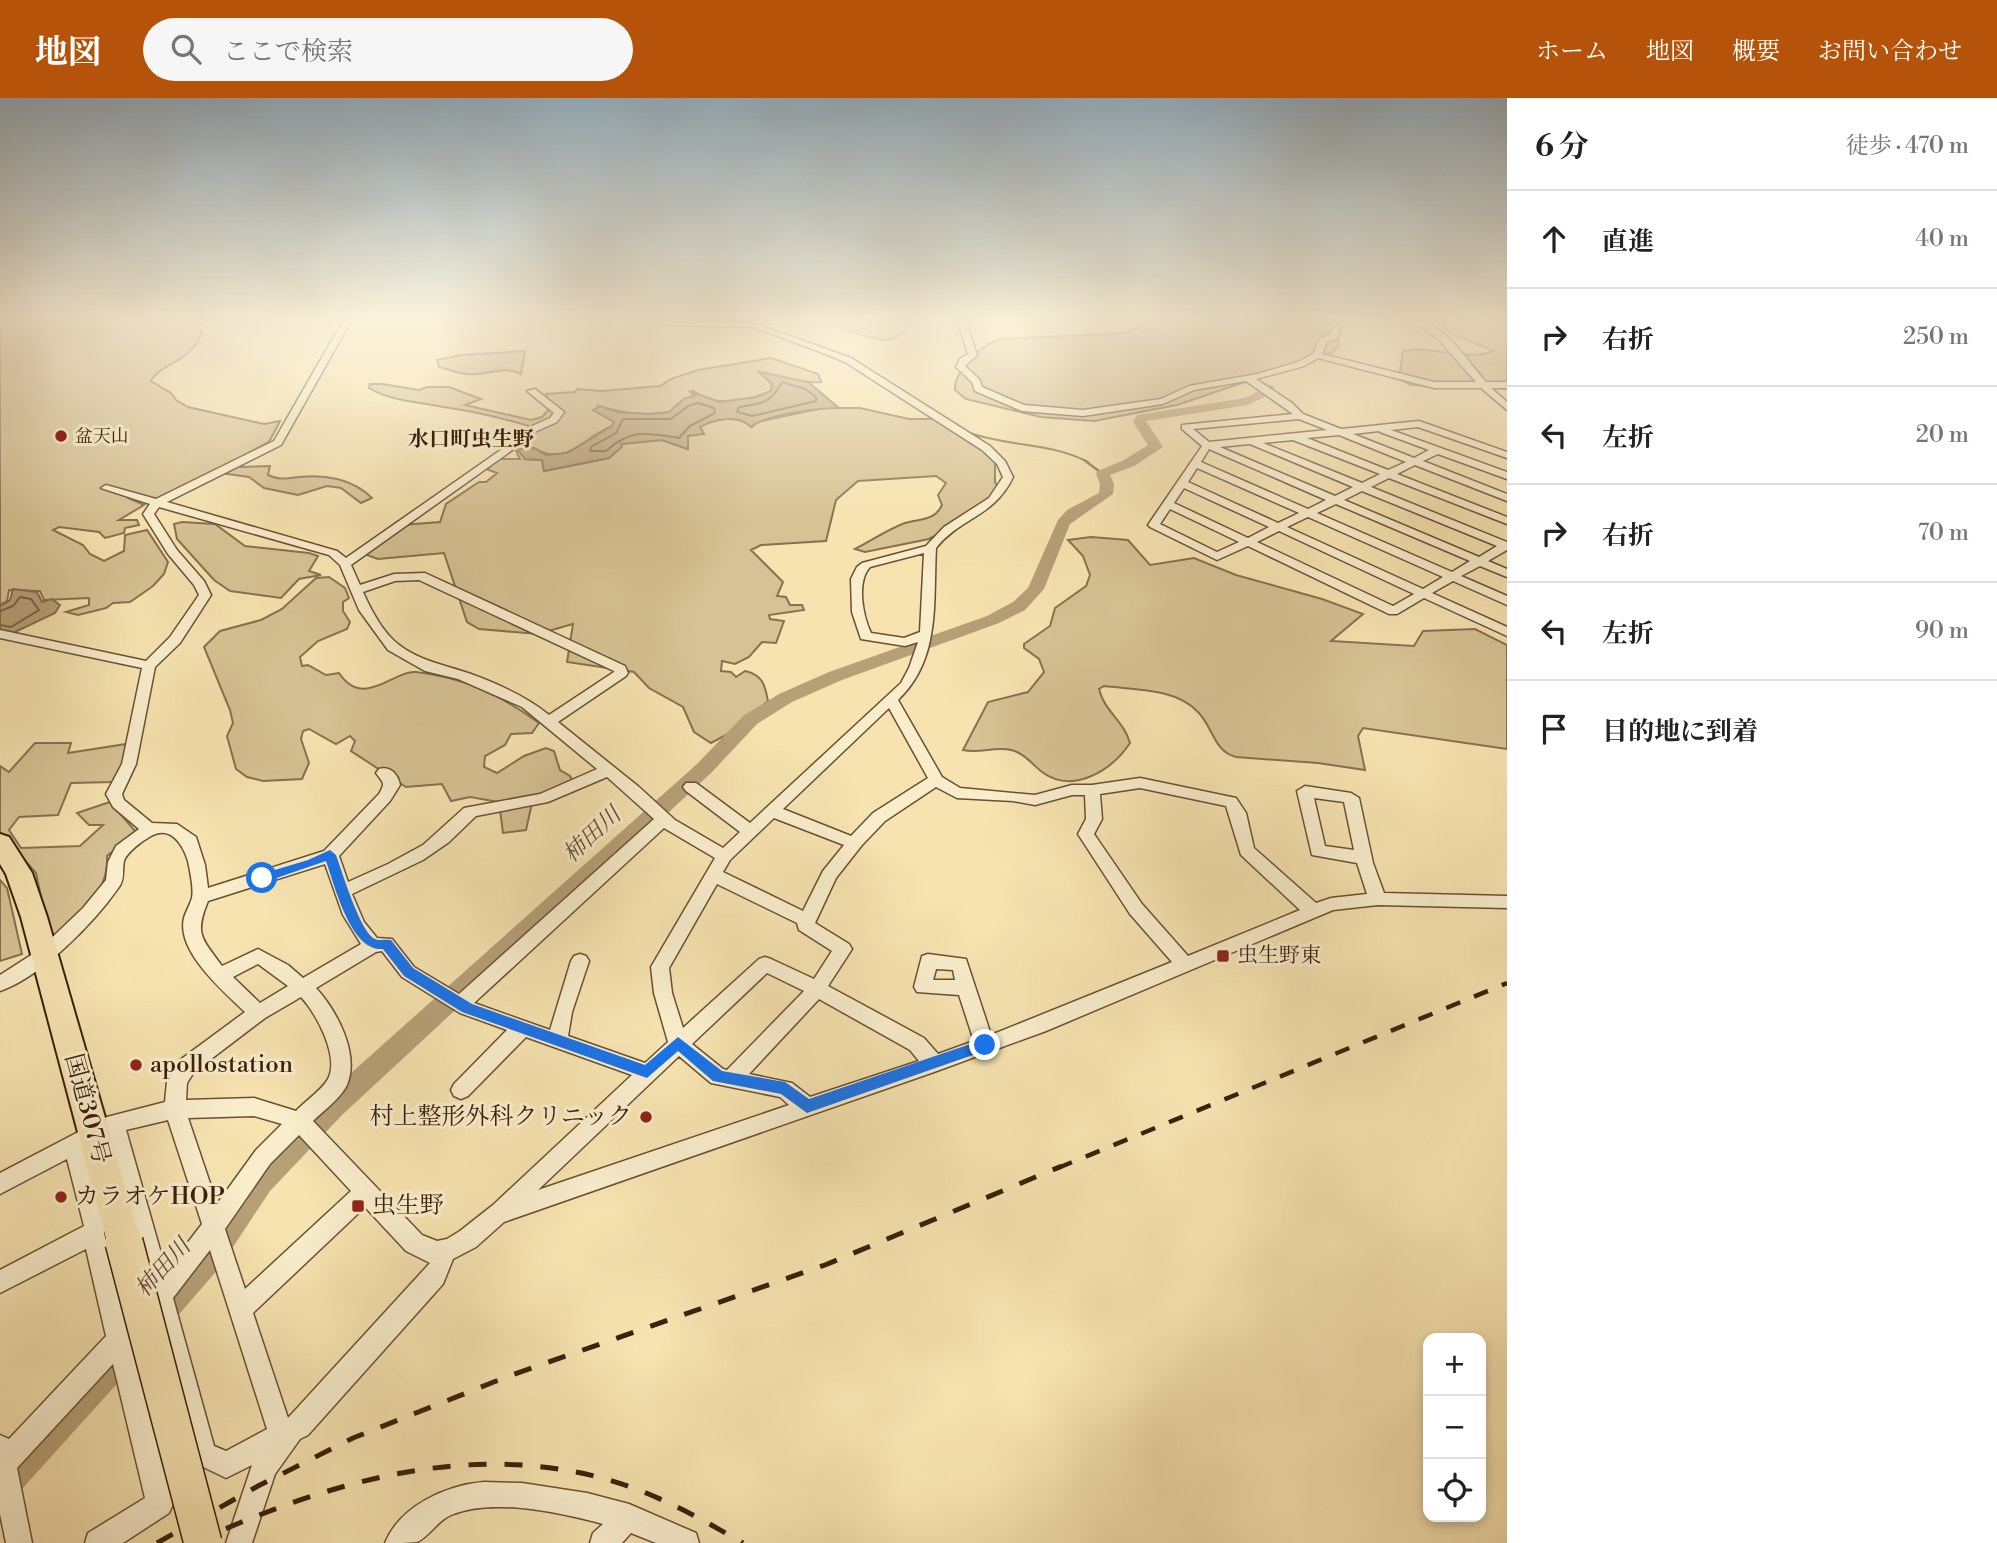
<!DOCTYPE html>
<html lang="ja">
<head>
<meta charset="utf-8">
<style>
  body { margin:0; font-family:"Libre Bodoni","Noto Serif JP",serif; background:#f6f6f6; color:#222 }
  .controls { position:absolute; right:21px; bottom:21px; display:grid; overflow:hidden; border-radius:14px; box-shadow:0 4px 10px #0003 }
  .controls button { width:63px; height:63px; display:grid; place-items:center; padding:0; border:0; border-bottom:2px solid #e0e0e0; background:#fff; color:#222; font:35px sans-serif }
  .stop { position:absolute; width:21px; height:21px; margin:-16px; border:5px solid #1a73e8; border-radius:50%; background:#fff }
  .stop.end { background:#1a73e8; border-color:#fff; box-shadow:0 2px 7px #0008 }
  .list { margin:0; padding:0; list-style:none }
  h2 { display:flex; justify-content:space-between; align-items:center; height:91px; margin:0; padding:0 28px; font-size:30px }
  h2 small { font-size:23px; font-weight:400; color:#767676 }
  .list li { display:grid; grid-template-columns:46px 1fr auto; gap:21px; align-items:center; box-sizing:border-box; height:98px; padding:0 28px; border-top:2px solid #e0e0e0 }
  .list b { display:block; font-size:26px; white-space:nowrap }
  .list em { font-size:23px; font-style:normal; color:#767676 }
  .icon { flex:none; width:38px; height:38px; fill:none; stroke:currentColor; stroke-width:2; stroke-linecap:round; stroke-linejoin:round }
  .map { position:relative; flex:none; width:1507px; height:1445px; overflow:hidden }
  header { display:flex; align-items:center; gap:42px; box-sizing:border-box; height:98px; padding:0 35px; background:#b45309; color:#fff }
  header strong { font-size:33px }
  nav { display:flex; gap:38px; margin-inline-start:auto; font-size:24px }
  .search { width:490px; height:63px; background:#f6f6f6; display:flex; align-items:center; gap:18px; box-sizing:border-box; padding:0 24px; border-radius:38px; color:#767676; font-size:26px }
  main { display:flex }
  aside { flex:1; background:#fff }
  .map>svg:first-child { display:block }
  .green { fill:#d6c294; stroke:#887050; stroke-width:2 }
  .water { fill:#b6a078; stroke:#846c4c; stroke-width:2 }
  .lines { fill:none; stroke-linecap:round; stroke-linejoin:round }
  .shore { stroke:#786042; stroke-width:2 }
  .stream-far1 { stroke:#846c4c; stroke-width:2 }
  .stream { stroke:#846c4c; stroke-width:2.5 }
  .river { fill:#b6a078; fill-rule:evenodd }
  .minor-casing { stroke:#695034; stroke-width:3 }
  .highway-casing { stroke:#3a1f0b; stroke-width:4 }
  .minor { fill:#f9edcc; fill-rule:evenodd }
  .highway { fill:#f6e3b0; fill-rule:evenodd }
  .rail-far1 { stroke:#3a1f0b; stroke-width:4.5; stroke-dasharray:15 15; stroke-linecap:butt }
  .rail { stroke:#3a1f0b; stroke-width:5; stroke-dasharray:18 18; stroke-linecap:butt }
  .highway-bridge-casing { stroke:#3a1f0b; stroke-width:40; stroke-linecap:butt }
  .highway-bridge { stroke:#f6e3b0; stroke-width:37 }
  .route { fill:#1a73e8 }
  .poi-dot { fill:#8f2418; stroke:#f9edcc; stroke-width:2.5 }
  .labels { text-anchor:middle; dominant-baseline:central; stroke-width:6; stroke-linejoin:round; paint-order:stroke }
  .far-poi-label { font-size:18px; fill:#3a1f0b; stroke:#f9edcc; text-anchor:start }
  .far-quarter-label { font-size:21px; font-weight:bold; fill:#3a1f0b; stroke:#f9edcc }
  .poi-label { font-size:21px; fill:#3a1f0b; stroke:#f9edcc; text-anchor:start }
  .water-label { font-size:23px; font-style:italic; fill:#654c31; stroke:#f9edcc }
  .near-poi-label { font-size:24px; fill:#3a1f0b; stroke:#f9edcc; text-anchor:start }
  .near-street-label { font-size:24px; fill:#3a1f0b; stroke:#f9edcc }
</style>
</head>
<body>
<header>
<strong>地図</strong>
<div class="search"><svg class="icon" aria-label="search" viewBox="0 0 24 24"><circle cx="10" cy="10" r="6"/><path d="M15 15l6 6"/></svg>ここで検索</div>
<nav><a>ホーム</a><a>地図</a><a>概要</a><a>お問い合わせ</a></nav>
</header>
<main>
<div class="map">
<svg width="1507" height="1445" viewBox="0 0 1507 1445">
  <rect width="100%" height="100%" fill="#f6e3b0"/>
  <filter id="stains"><feTurbulence type="fractalNoise" baseFrequency=".00286" numOctaves="4"/><feColorMatrix values="0 0 0 0 .2 0 0 0 0 .09 0 0 0 0 .02 0 0 0 .5 -.17"/></filter>
  <radialGradient id="worn" r=".72"><stop offset=".6" stop-color="#630" stop-opacity="0"/><stop offset="1" stop-color="#630" stop-opacity=".3"/></radialGradient>
  <g class="green">
    <path d="M0,221H208L198,229L202,235C189,266 160,265 151,283L171,295L176,302L188,309L264,326L280,323L269,344L157,403L131,397L128,400L144,407L119,422H137L139,427L125,430L124,435L105,440L99,434L59,429L53,432L83,447L90,456L104,463L124,453L125,437L147,432L168,464L164,476L153,488L130,504L113,505L106,510L78,517L66,514L89,507V500L44,502L40,493L9,492L7,503L0,507Z"/>
    <path d="M821,221H907L906,232C902,235 897,240 892,241C876,246 837,227 821,221Z"/>
    <path d="M1156,221H1329L1336,231L1339,248L1331,255L1177,307L1094,323L1041,319L966,301L955,292C954,272 982,247 999,241L1115,236L1129,234Z"/>
    <path d="M1445,221H1507V291L1411,287L1399,281L1403,253C1432,247 1465,264 1493,253L1446,233L1442,225Z"/>
    <path d="M525,253L521,276C502,266 486,279 466,276C457,275 448,271 439,269L437,262L461,257Z"/>
    <path d="M771,260L818,276L821,284C801,286 780,277 760,274L772,286L771,293C747,303 715,310 692,292L695,297L693,300C681,301 680,309 670,314C654,322 616,313 599,308L614,324L612,328C583,339 568,370 534,350L525,361L542,362L544,373L609,360L620,346L662,342L687,351V338L703,335L700,329C714,321 738,316 752,329L757,324L823,310H860L909,321H933L983,351L995,361V384L1000,393L969,420L929,441L865,454L855,451C871,443 888,431 905,425C919,421 935,423 942,407L938,397L946,385L936,378L858,383L836,402L826,443L761,447L751,452L783,484L777,498L786,499L790,507H802L804,512L769,517L770,521L784,523L776,545L762,544L749,559L735,566L722,563L721,573L731,574L736,579L745,573C763,577 765,587 768,603L730,635L711,645L694,634L683,609L649,590L634,574L567,564L573,526L538,536L479,531L467,524L444,455L378,461L364,456L401,427L440,424L446,406L479,384H486L497,375L486,371L499,361H520L514,349L525,339L529,328C502,320 472,313 443,309C419,304 390,303 369,290L370,286H382L419,292L427,289H449L481,301L465,307L531,322L542,319L550,310L546,296L575,294L577,291L602,293L660,288L671,281L698,272Z"/>
    <path d="M243,366L241,369L270,368L268,377C281,383 286,380 299,379C325,376 353,381 372,400L361,405L341,390L327,388L298,397L264,390L249,379L220,375Z"/>
    <polygon points="182,424 215,426 245,448 309,455 318,458 309,473 321,477 299,481 281,500 230,493 214,482 177,441 174,426"/>
    <path d="M1091,439L1128,442L1150,467L1194,460L1236,477L1322,501L1363,516L1331,543L1414,548L1423,533L1475,531L1507,547V651L1363,630L1358,638L1365,672L1318,665L1236,659C1214,654 1213,629 1198,614C1175,590 1136,592 1104,588L1099,591C1104,613 1124,623 1130,645C1112,672 1073,697 1042,674C1032,666 1024,655 1011,652C995,648 980,656 963,652L988,604L1028,594L1044,574L1039,561L1024,550V546L1050,528L1055,510L1086,488L1090,477L1083,458L1068,442Z"/>
    <path d="M329,479L345,490L349,500L343,504V513L350,524L347,531L318,543L300,559L302,568L308,567L326,577L339,575C364,612 393,572 416,574C463,579 501,597 539,625L532,635L511,636L505,647L485,658L484,669L497,675L524,658L546,650L554,653L560,672L570,678L574,686L532,705L526,732L503,735L499,704L470,699L451,703L442,686L406,689L351,653L355,643L350,638L336,646L309,631L303,633L301,641L309,665L302,681L263,683L247,679L236,671L227,638L233,625L230,612L204,549L220,533L261,522L282,511L316,480Z"/>
    <path d="M35,645H71L68,655L126,646L124,664L113,684L71,685L58,717L19,719L9,732L21,750L80,748L103,727H89L77,715L110,704L136,734L107,758C109,795 79,822 50,842L36,775L0,734V668L9,674Z"/>
    <polygon points="0,782 7,790 22,856 0,863"/>
  </g>
  <g class="water">
    <path d="M759,274L808,284L839,310C820,310 764,317 751,329C739,316 714,321 700,329L704,336L688,338V351L662,342L621,346L622,349L609,360L544,373L542,362L525,361L517,351L534,350L546,357L567,355L612,328L614,324L593,312L600,308L618,314L649,316L669,314L685,300L695,298L689,293L719,304L757,299L771,293L772,286Z"/>
    <polygon points="13,491 37,494 42,504 52,501 60,507 55,515 11,536 0,533 0,508 10,502"/>
  </g>
  <g class="lines">
    <g class="shore">
      <path d="M782,284L805,291L816,299V303L752,318L737,314L739,309C762,306 771,305 782,284Z"/>
      <path d="M698,305L714,310L715,315L690,328L679,340C647,335 632,330 606,353H590L591,349L616,335L623,321H671L688,308Z"/>
      <polyline points="0,513 13,508 20,499 31,501 39,512 11,529 0,527"/>
    </g>
    <path class="stream-far1" d="M967,334C1007,349 1050,344 1088,364"/>
    <polyline class="stream" points="1084,362 1103,376"/>
    <g class="river">
      <polygon points="1270,287 1274,288 1274,294 1248,307 1146,323 1163,349 1134,368 1110,377 1114,386 1113,396 1070,426 1044,491 1025,512 999,525 842,582 792,604 757,626 711,675 342,1017 270,1093 219,1170 168,1229 157,1234 146,1229 141,1218 146,1207 197,1148 250,1075 322,1001 697,666 743,618 779,596 829,574 987,518 1013,504 1028,490 1058,422 1067,412 1099,395 1100,386 1096,376 1098,373 1124,362 1148,347 1133,324 1137,317 1245,300"/>
      <polygon points="131,1231 142,1236 147,1247 142,1258 12,1402 0,1407 0,1364 120,1236"/>
    </g>
    <g class="minor-casing">
      <g id="minor">
        <path d="M344,221H352L281,347L167,404L337,453L346,460L518,340L521,333L550,320L554,315L527,293L535,291L564,314L557,324L528,337L525,343L351,467L360,487L394,476L425,475L625,568L628,575L626,578L558,624L639,689L675,722L723,750L740,734L686,693L683,689L686,685H696L750,725L901,585L909,570L918,544L905,548L861,541L852,514L851,481L857,469L862,465L926,448L944,429L989,400L1003,379L997,366L982,352L845,264L831,258L753,229L660,227L663,223L754,225L851,260L990,348L1005,363L1013,379C994,419 961,419 936,450C933,505 941,561 898,602L942,679L960,690L1035,697L1072,687H1092L1140,680L1236,700L1246,715L1254,750L1316,805L1331,800L1367,796L1357,765L1312,757L1297,693L1305,688L1351,695L1359,700L1373,765L1384,795L1507,798V810L1378,807L1333,812L1046,933L934,974L504,1124L476,1149L453,1161L443,1186L308,1337L300,1341L275,1376L252,1445H226L252,1367L226,1380L195,1365L153,1211L151,1210L154,1217L150,1225L132,1245L173,1406L169,1415L123,1445H85L88,1435L145,1400L113,1266L17,1370L32,1445H6L0,1416V1337L9,1341L106,1238L86,1151L0,1195V1172L84,1128L67,1061L0,1096V1075L107,1019L165,1004L167,983L180,962L245,914C223,893 176,853 184,820C186,813 190,807 192,800C194,790 190,773 188,763C183,747 171,727 151,738C142,743 127,754 124,763C122,772 125,781 119,789C95,824 40,880 0,893V877L39,852L83,810L106,782L108,764L116,748L139,731L113,709L106,696L122,666L142,570L0,540V532L146,563L170,539L199,497L194,487L168,456L143,416L150,406L101,390L106,387L156,401L274,343ZM159,409L329,457L340,467L359,512L388,552L425,573L458,581L522,609L597,671L540,696L464,710L423,747L388,766L348,784L339,758L390,703L400,687C398,676 390,668 379,671L376,675C383,685 386,684 379,696L324,753L208,790L205,767L196,739L177,726L152,725L124,702L122,696L136,666L155,569L180,545L211,497L204,483L177,452L154,416ZM924,455L920,534L904,540L871,535C863,518 856,484 870,469ZM419,482L614,573V574L549,617C526,598 496,585 468,575C444,567 420,563 399,547C383,535 371,512 363,494L395,483ZM889,610L928,680L873,715L851,738L783,711ZM607,679L654,721L459,896L414,869L392,841L377,840L364,824L352,796L423,762L449,744L476,718L548,704ZM936,689L957,700L1013,703L1035,707L1072,697H1085L1086,721L1078,736L1130,816L1172,864L991,937L966,861L928,856L922,858L914,889L917,894L959,897L974,943L938,956L924,940L828,888L852,851L849,846L815,825L836,780L862,747L885,723ZM1140,690L1226,708L1241,757L1300,812L1188,858L1142,806L1094,736L1102,721L1100,696ZM1314,700L1344,704L1354,752L1325,748ZM774,720L844,747L823,773L803,813L723,774L730,762ZM664,730L715,760L651,869L654,895L668,944L645,965L568,938L572,914L589,863L586,858L580,856L574,858L571,863L550,932L474,905ZM325,766L343,817L361,846L303,880L288,867L258,851L222,868C202,840 194,837 208,803ZM717,786L797,825L799,832L832,853L814,881L771,861L765,859L759,861L683,930L672,895L669,870ZM382,853L402,879L460,915L507,932L454,986L451,992L454,998L461,1001L468,998L526,939L632,977L493,1107L460,1133L447,1141L437,1143L422,1137L313,1023C323,1013 341,1000 347,987C360,955 336,912 316,890L376,854ZM258,866L288,888L260,905L233,879ZM936,871L953,872L955,882H933ZM767,875L804,893L727,972L723,971L692,946ZM301,899C316,915 340,959 328,981C321,993 305,1003 296,1013L254,1000L186,1002L187,985L194,974L265,920ZM819,901L910,952L919,963L810,999L792,985L749,976ZM679,958L711,985L780,999L789,1007L538,1092ZM254,1018L282,1026L256,1052L217,1106L188,1020ZM168,1022L202,1126L166,1173L126,1032ZM299,1037L351,1093L245,1191L225,1131L270,1066ZM107,1040L148,1194L145,1201L148,1208L142,1205L134,1209L125,1218L104,1135L106,1128L86,1051ZM365,1109L406,1153L430,1165L288,1320L253,1215ZM210,1152L267,1331L226,1353L214,1348L173,1200Z"/>
        <path d="M960,221H968L967,227L977,257L965,268L979,281L982,289L1024,307L1083,312L1161,301L1189,288L1257,276L1298,264L1313,256L1320,240L1330,237L1333,229L1325,221H1334L1341,229L1337,240L1327,244L1322,256L1434,284H1476L1438,241L1411,221C1442,221 1467,263 1486,284H1507V290H1491L1507,304V312L1481,290H1434L1318,260L1304,268L1256,281L1292,305L1303,316L1341,331L1419,323L1507,354V360L1418,329L1391,332L1507,374V381L1438,356L1423,363L1507,396V403L1415,367L1397,376L1507,419V426L1389,380L1371,389L1507,444V452L1488,463L1507,471V479L1480,468L1461,478L1507,498V507L1453,483L1432,495L1507,529V538L1424,500L1397,516H1389L1248,448L1217,462L1150,429L1148,427L1202,348L1182,331V327L1293,316L1246,283L1194,292L1163,306L1083,318L1022,313L975,293L972,284L956,269L960,261L968,256L959,227ZM1299,321L1327,332L1209,344L1193,331ZM1379,333L1380,334L1429,352L1414,360L1353,336ZM1339,337L1406,364L1388,372L1307,340ZM1293,342L1380,376L1362,385L1263,345ZM1249,346H1250L1353,389L1335,398L1220,349ZM1209,351L1326,402L1308,411L1201,364ZM1197,370L1299,415L1278,425L1188,384ZM1184,390L1269,429L1248,440L1174,405ZM1362,393L1497,448L1479,459L1344,402ZM1336,406L1470,463L1452,474L1317,415ZM1170,411L1239,444L1217,454L1160,426ZM1308,419L1443,479L1423,491L1287,429ZM1279,433L1414,496L1393,508L1257,444Z"/>
        <path d="M484,1384L522,1385L587,1395L629,1406L696,1435L699,1445H656L631,1435L622,1445H590L593,1435L603,1426C561,1415 492,1399 451,1417C437,1423 430,1438 417,1444C410,1445 393,1445 385,1445C400,1408 446,1387 484,1384Z"/>
      </g>
    </g>
    <g class="highway-casing">
      <polygon id="highway" points="0,736 9,739 32,775 47,819 141,1144 136,1156 124,1161 112,1156 107,1144 21,819 6,776 0,766"/>
    </g>
    <use href="#minor" class="minor"/>
    <use href="#highway" class="highway"/>
    <polyline class="rail-far1" points="1058,1070 1507,885"/>
    <g class="rail">
      <polyline points="157,1445 258,1388 353,1340 509,1278 825,1167 1062,1068"/>
      <path d="M193,1445C324,1386 465,1341 609,1382C657,1396 700,1420 743,1445"/>
    </g>
    <g class="highway-bridge-casing">
      <polyline id="highway-bridge" points="124,1144 203,1445"/>
    </g>
    <use href="#highway-bridge" class="highway-bridge"/>
  </g>
  <linearGradient id="sky" x2="0" y2="1"><stop stop-color="#94acbb"/><stop offset="0.52" stop-color="#fbf2db"/><stop offset="1" stop-color="#fbf2db" stop-opacity="0"/></linearGradient>
  <rect width="1507" height="423" fill="url(#sky)"/>
  <path class="route" d="M330,752L336,757C342,773 360,834 375,841C379,843 386,841 391,842L413,870L472,906L645,967L678,939L722,973L785,984L809,1001L985,941L992,947L990,951L807,1015L781,996L713,983L678,953L647,980L462,914L404,878L383,851C351,854 335,789 326,763L262,785L256,780L258,777L308,762Z"/>
  <g class="poi-dot">
    <circle cx="61" cy="338" r="7"/>
    <rect x="1216" y="851" width="14" height="14" rx="3.5"/>
    <circle cx="136" cy="967" r="7"/>
    <circle cx="646" cy="1019" r="7"/>
    <circle cx="61" cy="1099" r="7"/>
    <rect x="351" y="1101" width="14" height="14" rx="3.5"/>
  </g>
  <g class="labels">
    <g class="far-poi-label">
      <text x="75" y="338">盆天山</text>
    </g>
    <g class="far-quarter-label">
      <text x="471" y="342">水口町虫生野</text>
    </g>
    <g class="poi-label">
      <text x="1237" y="858">虫生野東</text>
    </g>
    <g class="water-label">
      <text transform="translate(592 737) rotate(-43)">柿田川</text>
      <text transform="translate(163 1170) rotate(-48)">柿田川</text>
    </g>
    <g class="near-poi-label">
      <text x="150" y="967">apollostation</text>
      <text x="632" y="1019" text-anchor="end">村上整形外科クリニック</text>
      <text x="75" y="1099">カラオケHOP</text>
      <text x="372" y="1108">虫生野</text>
    </g>
    <g class="near-street-label">
      <text transform="translate(87 1011) rotate(75)">国道307号</text>
    </g>
  </g>
  <rect width="100%" height="100%" filter="url(#stains)"/>
  <rect width="100%" height="100%" fill="url(#worn)"/>
</svg>
<div class="controls">
<button>+</button>
<button>−</button>
<button><svg class="icon" aria-label="locate" viewBox="0 0 24 24"><circle cx="12" cy="12" r="6"/><path d="M12 2v4M12 18v4M2 12h4M18 12h4"/></svg></button>
</div>
<div class="stop" style="left:262px;top:780px"></div>
<div class="stop end" style="left:985px;top:947px"></div>
</div>
<aside>
<h2>6 分<small>徒歩 · 470 m</small></h2>
<ul class="list">
<li><svg class="icon" aria-label="ahead" viewBox="0 0 24 24"><path d="M12 20V5M6 11l6-6 6 6"/></svg><div><b>直進</b></div><em>40 m</em></li>
<li><svg class="icon" aria-label="right" viewBox="0 0 24 24"><path d="M7 20v-9h11M14 6l5 5-5 5"/></svg><div><b>右折</b></div><em>250 m</em></li>
<li><svg class="icon" aria-label="left" viewBox="0 0 24 24"><path d="M17 20v-9H6M10 6l-5 5 5 5"/></svg><div><b>左折</b></div><em>20 m</em></li>
<li><svg class="icon" aria-label="right" viewBox="0 0 24 24"><path d="M7 20v-9h11M14 6l5 5-5 5"/></svg><div><b>右折</b></div><em>70 m</em></li>
<li><svg class="icon" aria-label="left" viewBox="0 0 24 24"><path d="M17 20v-9H6M10 6l-5 5 5 5"/></svg><div><b>左折</b></div><em>90 m</em></li>
<li><svg class="icon" aria-label="arrive" viewBox="0 0 24 24"><path d="M6 21V4h12l-3 4 3 4H6"/></svg><div><b>目的地に到着</b></div></li>
</ul>
</aside>
</main>
</body>
</html>
